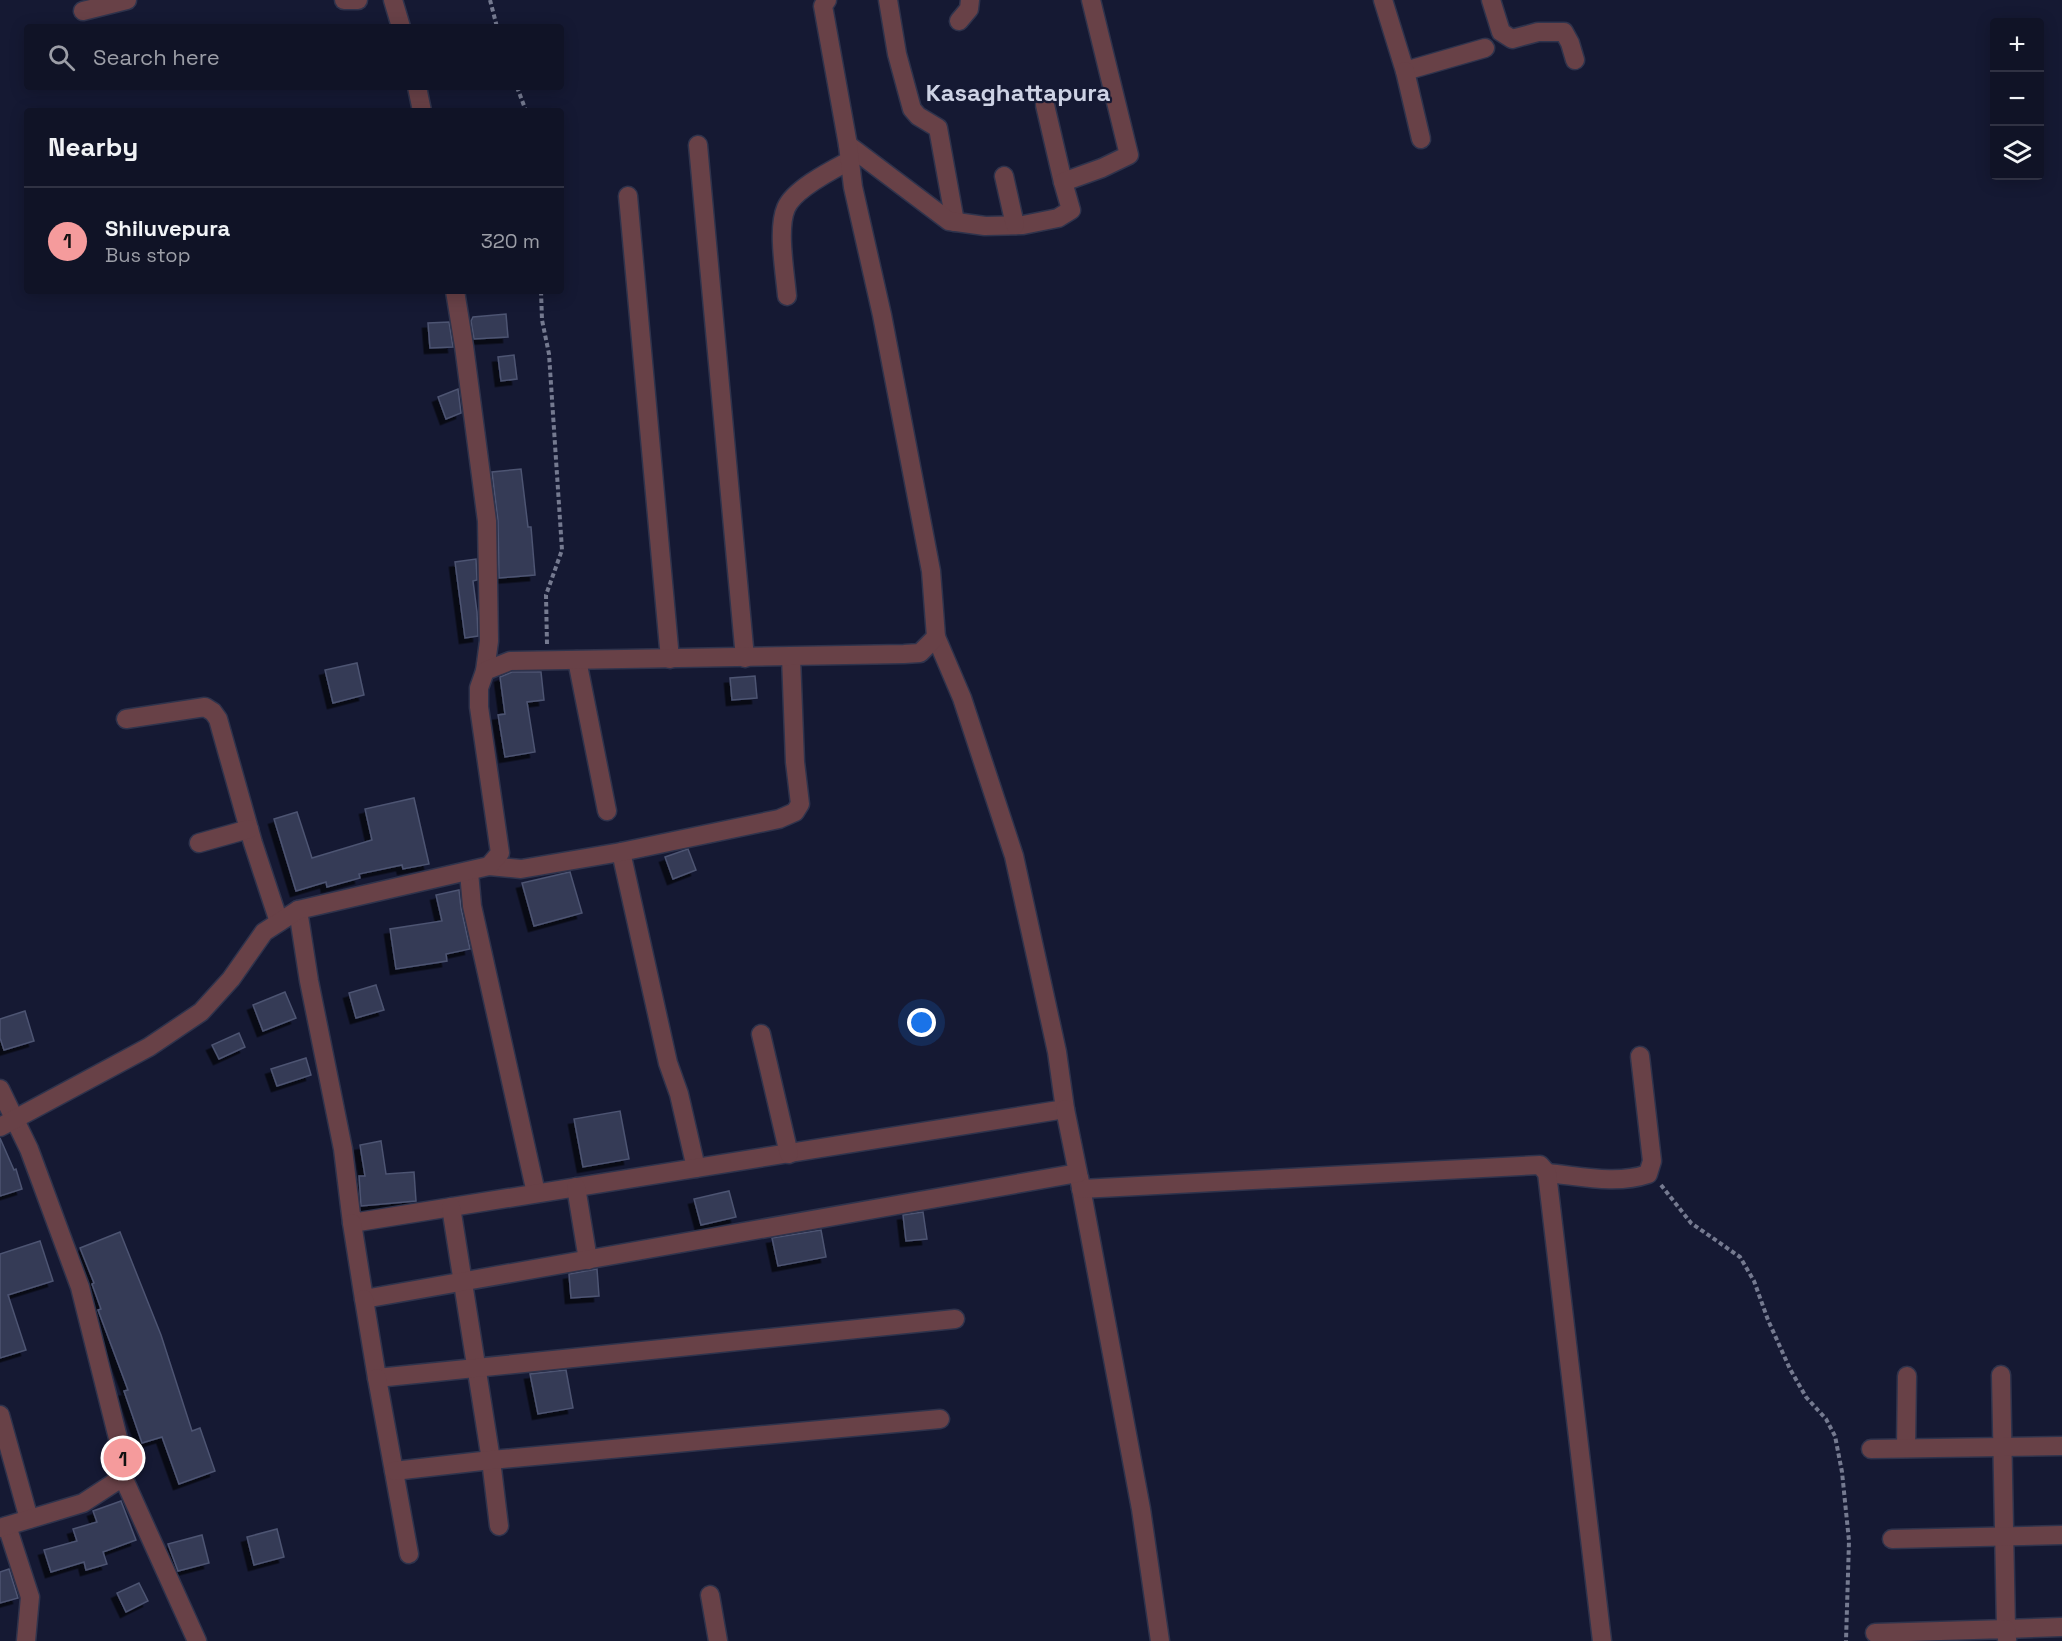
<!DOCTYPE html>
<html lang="en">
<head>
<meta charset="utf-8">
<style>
  body { margin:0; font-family:"Space Grotesk",sans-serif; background:#191c2e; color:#f1f3f6 }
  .controls { position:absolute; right:18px; top:18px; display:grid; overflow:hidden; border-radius:6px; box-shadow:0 3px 15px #0003 }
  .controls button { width:54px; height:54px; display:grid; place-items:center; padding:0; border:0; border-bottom:2px solid #303243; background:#101326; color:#f1f3f6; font:30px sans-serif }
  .you { position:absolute; left:922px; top:1023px; width:21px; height:21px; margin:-15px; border:4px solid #fff; border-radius:50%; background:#1a73e8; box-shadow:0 0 0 9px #1a73e833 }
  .badge { display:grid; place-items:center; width:39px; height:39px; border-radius:50%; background:#f59b9c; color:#111; font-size:20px; font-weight:700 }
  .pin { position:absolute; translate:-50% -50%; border:3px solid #fff; box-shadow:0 2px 6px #0006 }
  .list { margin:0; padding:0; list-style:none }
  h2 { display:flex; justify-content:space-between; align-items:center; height:78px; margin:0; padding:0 24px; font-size:26px }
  h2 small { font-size:20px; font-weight:400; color:#9c9ea7 }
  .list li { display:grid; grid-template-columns:39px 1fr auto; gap:18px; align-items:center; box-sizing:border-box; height:108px; padding:0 24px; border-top:2px solid #303243 }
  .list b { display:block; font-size:22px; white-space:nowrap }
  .list p { margin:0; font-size:20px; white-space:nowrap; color:#9c9ea7 }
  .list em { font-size:20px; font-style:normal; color:#9c9ea7 }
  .icon { flex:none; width:33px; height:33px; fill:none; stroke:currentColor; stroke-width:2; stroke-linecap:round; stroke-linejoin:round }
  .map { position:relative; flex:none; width:2062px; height:1641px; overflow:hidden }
  .search { position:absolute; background:#101326; box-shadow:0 3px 15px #0003; left:24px; top:24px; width:540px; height:66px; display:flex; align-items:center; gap:15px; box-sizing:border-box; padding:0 21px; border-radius:6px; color:#9c9ea7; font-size:22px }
  .panel { position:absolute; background:#101326; box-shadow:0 3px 15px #0003; left:24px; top:108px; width:540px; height:186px; border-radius:6px }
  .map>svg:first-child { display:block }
  .building { fill:#353b57; stroke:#4d5472; stroke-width:1.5; filter:url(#shadow) }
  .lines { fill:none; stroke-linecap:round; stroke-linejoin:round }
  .minor-casing { stroke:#2f334c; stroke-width:21 }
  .path { stroke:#757a90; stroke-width:4; stroke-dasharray:4.5 3; stroke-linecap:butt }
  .minor { stroke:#684147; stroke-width:18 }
  .labels { text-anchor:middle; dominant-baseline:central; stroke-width:4.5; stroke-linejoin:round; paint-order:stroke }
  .quarter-label { font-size:24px; font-weight:bold; fill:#cdd2e4; stroke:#151933 }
</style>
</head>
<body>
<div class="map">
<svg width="2062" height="1641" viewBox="0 0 2062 1641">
  <defs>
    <filter id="shadow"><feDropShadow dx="-5.5" dy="5.5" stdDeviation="0" flood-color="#0009"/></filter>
  </defs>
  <rect width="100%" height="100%" fill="#151933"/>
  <g class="building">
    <polygon points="506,314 508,337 474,339 471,321 473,317"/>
    <polygon points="449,322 453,347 430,348 428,323"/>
    <polygon points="514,355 517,379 501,381 498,357"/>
    <polygon points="458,389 461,413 446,419 438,397"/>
    <polygon points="521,469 528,527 531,527 535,575 499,578 498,521 492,472"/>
    <polygon points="476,559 477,580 473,581 477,612 478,636 465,638 455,562"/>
    <polygon points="357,663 364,695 333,703 325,670"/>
    <polygon points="512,672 541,672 544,700 527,702 535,752 505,757 498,715 505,714 500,677"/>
    <polygon points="755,676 757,698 732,700 730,678"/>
    <polygon points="414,798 429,864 403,869 402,865 359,874 360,878 327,887 326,882 296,891 274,819 297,812 312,858 372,840 365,809"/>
    <polygon points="688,849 696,870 673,879 665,857"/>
    <polygon points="570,872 582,913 534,926 522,883"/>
    <polygon points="459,890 461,908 470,949 446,954 447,961 396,969 390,929 442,921 436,895"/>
    <polygon points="376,985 384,1010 356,1018 349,993"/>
    <polygon points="285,992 296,1018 263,1031 253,1005"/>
    <polygon points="25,1011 34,1041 4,1050 0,1038 0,1019"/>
    <polygon points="239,1033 245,1047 219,1059 212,1045"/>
    <polygon points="306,1058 311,1075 277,1086 271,1069"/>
    <polygon points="620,1111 629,1159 583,1167 574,1119"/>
    <polygon points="0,1138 14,1170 16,1169 22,1189 0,1196"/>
    <polygon points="381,1141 386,1174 414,1172 416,1201 361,1206 359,1176 365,1176 360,1145"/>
    <polygon points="729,1191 736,1217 701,1225 694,1199"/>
    <polygon points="923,1212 927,1239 906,1241 903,1215"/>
    <polygon points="821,1230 826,1257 778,1266 772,1238"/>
    <polygon points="120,1232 161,1335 192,1431 200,1428 215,1471 179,1484 162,1437 142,1443 124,1391 128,1390 98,1310 101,1309 92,1284 94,1283 80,1248"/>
    <polygon points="40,1241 53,1281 8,1295 26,1350 0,1358 0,1254"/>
    <polygon points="597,1269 599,1296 571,1298 569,1274"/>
    <polygon points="566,1370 573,1408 538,1414 530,1374"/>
    <polygon points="121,1501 136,1540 103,1552 107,1564 86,1570 84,1562 51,1572 44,1550 77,1541 73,1529 97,1522 93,1511"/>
    <polygon points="277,1529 284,1557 254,1565 247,1537"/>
    <polygon points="202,1535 209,1563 178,1571 168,1544"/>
    <polygon points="9,1569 18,1598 0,1603 0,1572"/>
    <polygon points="139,1583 148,1601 126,1612 117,1593"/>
  </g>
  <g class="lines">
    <g class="minor-casing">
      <g id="minor">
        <polyline points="344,0 358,0"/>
        <polyline points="393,0 401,27"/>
        <polyline points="888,0 897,54 912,109 918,116 938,128 955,222"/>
        <polyline points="1383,0 1405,71 1485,48"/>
        <polyline points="1491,0 1501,32 1512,39 1538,32 1564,32 1570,43 1575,60"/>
        <polyline points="83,11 127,0"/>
        <polyline points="959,21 969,9 970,0"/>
        <polyline points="1405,71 1421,139"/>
        <polyline points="417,87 422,111"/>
        <polyline points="1045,105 1063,182"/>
        <polyline points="698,145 745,658"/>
        <polyline points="848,145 949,221 985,226 1023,225 1058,218 1071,210 1063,182 1102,168 1129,155 1091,0"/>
        <polyline points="1004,176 1015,225"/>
        <polyline points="628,196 670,659"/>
        <polyline points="455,291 464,346 487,521 489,641 485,671"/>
        <path d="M787,296C785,272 777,229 786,208C794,189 832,170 849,161"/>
        <polyline points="577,660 607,811"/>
        <polyline points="126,719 205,707 213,712 218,719 253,843 279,922"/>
        <polyline points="199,843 249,829"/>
        <polyline points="621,852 668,1063 679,1094 696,1168"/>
        <polyline points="489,866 521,869 621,852 779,819 795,812 800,804 795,762 791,657"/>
        <polyline points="469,872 472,906 536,1193"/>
        <polyline points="298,910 309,981 343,1149 352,1223 1065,1109 1057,1052 1014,856 962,698 936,637"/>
        <polyline points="761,1034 789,1154"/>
        <polyline points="0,1089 29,1149 80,1287 123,1458 123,1477 197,1641"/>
        <polyline points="0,1127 149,1047 201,1012 231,979 264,932 298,910 489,866 500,853 479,707 479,688 485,671 510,661 904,654 920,653 936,637 931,571 882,315 853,187 848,145 823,6 827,0"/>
        <path d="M1547,1173C1580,1176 1616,1185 1648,1174L1652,1161L1640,1056"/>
        <polyline points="1079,1177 1141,1509 1160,1641"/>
        <polyline points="576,1187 588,1260"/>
        <polyline points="1081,1189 1540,1165 1547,1173 1602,1641"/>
        <polyline points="451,1207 491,1460 499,1526"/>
        <polyline points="352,1223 364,1299 1078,1173 1065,1109"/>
        <polyline points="364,1299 377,1378 955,1319"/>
        <polyline points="2001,1375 2006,1629 2062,1627"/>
        <polyline points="377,1378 409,1554"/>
        <polyline points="0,1415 29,1519"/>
        <polyline points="1906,1448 1907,1376"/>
        <polyline points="1871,1449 2062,1446"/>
        <polyline points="394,1471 491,1460 940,1419"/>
        <polyline points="7,1526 30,1597 26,1641"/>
        <polyline points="0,1528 83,1503 123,1477"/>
        <polyline points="1892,1539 2062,1535"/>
        <polyline points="710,1595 718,1641"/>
        <polyline points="1875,1633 2006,1629 2007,1639"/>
      </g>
    </g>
    <g class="path">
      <polyline points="490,0 497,27"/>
      <polyline points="517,87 526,111"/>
      <polyline points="541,291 542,320 549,354 562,550 546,595 547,644"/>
      <polyline points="1661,1185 1691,1223 1740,1257 1754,1281 1768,1320 1790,1369 1806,1397 1826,1419 1835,1436 1842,1472 1849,1541 1846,1641"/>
    </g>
    <use href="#minor" class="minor"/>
  </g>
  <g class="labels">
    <g class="quarter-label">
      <text x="1018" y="92">Kasaghattapura</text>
    </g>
  </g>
</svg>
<div class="controls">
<button>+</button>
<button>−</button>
<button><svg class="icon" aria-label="layers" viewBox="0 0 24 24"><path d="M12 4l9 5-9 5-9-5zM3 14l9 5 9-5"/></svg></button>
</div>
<div class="you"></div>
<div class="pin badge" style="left:123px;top:1458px">1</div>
<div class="search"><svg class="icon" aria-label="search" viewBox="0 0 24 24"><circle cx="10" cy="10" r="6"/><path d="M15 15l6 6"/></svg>Search here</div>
<section class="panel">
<h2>Nearby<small></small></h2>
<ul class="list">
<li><span class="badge">1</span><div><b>Shiluvepura</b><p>Bus stop</p></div><em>320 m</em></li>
</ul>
</section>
</div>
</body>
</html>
